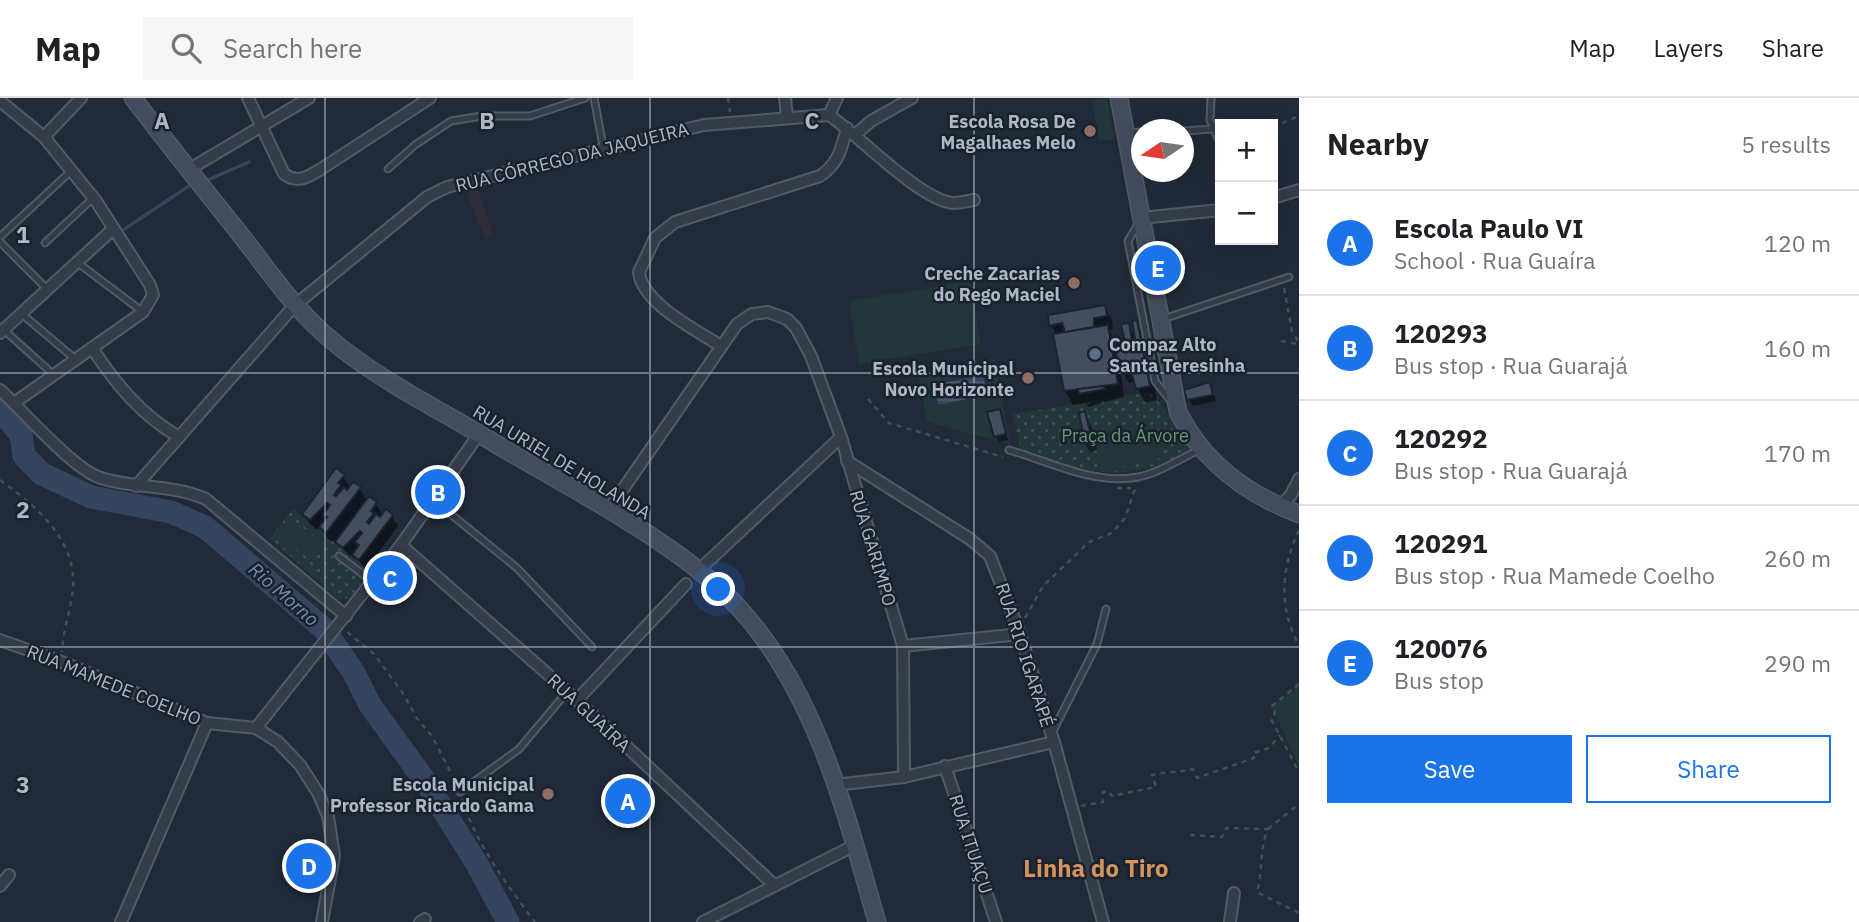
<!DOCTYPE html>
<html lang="en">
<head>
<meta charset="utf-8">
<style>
  body { margin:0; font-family:"IBM Plex Sans",sans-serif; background:#f6f6f6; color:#202124 }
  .controls { position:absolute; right:21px; top:21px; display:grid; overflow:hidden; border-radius:0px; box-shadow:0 7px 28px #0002 }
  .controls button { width:63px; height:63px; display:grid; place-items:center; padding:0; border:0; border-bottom:2px solid #e0e0e0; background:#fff; color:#202124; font:35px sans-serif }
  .compass { position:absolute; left:1131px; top:21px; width:63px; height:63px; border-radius:50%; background:#fff; box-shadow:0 7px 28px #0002; rotate:257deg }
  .you { position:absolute; left:719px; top:492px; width:24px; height:24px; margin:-18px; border:5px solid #fff; border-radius:50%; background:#1a73e8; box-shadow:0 0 0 10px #1a73e833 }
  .badge { display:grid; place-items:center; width:46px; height:46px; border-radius:50%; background:#1a73e8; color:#fff; font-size:23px; font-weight:700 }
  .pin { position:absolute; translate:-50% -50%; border:4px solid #fff; box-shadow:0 2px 7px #0006 }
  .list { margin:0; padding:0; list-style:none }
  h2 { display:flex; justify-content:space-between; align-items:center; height:91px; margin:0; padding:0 28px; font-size:30px }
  h2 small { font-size:23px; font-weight:400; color:#757577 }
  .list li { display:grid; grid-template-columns:46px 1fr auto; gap:21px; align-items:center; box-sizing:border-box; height:105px; padding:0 28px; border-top:2px solid #e0e0e0 }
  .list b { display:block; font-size:26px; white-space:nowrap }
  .list p { margin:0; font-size:23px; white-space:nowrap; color:#757577 }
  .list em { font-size:23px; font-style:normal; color:#757577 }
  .actions { display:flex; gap:14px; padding:21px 28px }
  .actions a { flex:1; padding:16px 0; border:2px solid #1a73e8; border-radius:0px; text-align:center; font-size:24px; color:#1a73e8 }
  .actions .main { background:#1a73e8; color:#fff }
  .icon { flex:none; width:38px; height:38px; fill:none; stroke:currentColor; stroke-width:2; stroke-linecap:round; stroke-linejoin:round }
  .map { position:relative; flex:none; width:1299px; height:824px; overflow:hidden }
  header { display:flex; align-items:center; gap:42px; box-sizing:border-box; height:98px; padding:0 35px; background:#fff; border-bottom:2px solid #e0e0e0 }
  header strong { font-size:33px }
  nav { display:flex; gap:38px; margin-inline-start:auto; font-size:24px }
  .search { width:490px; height:63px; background:#f6f6f6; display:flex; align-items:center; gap:18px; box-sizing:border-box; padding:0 24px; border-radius:0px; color:#757577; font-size:26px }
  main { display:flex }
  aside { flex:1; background:#fff }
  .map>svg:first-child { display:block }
  .medical { fill:#2f2d3a }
  .park { fill:url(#park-dots) }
  .garden { fill:#23363a }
  .water { fill:url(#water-rules) }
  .shadow { fill:#0007 }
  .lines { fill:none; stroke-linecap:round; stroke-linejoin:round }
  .stream { stroke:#354560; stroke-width:3.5 }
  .river { stroke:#354560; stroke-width:23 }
  .building { fill:#424d5e; stroke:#1c2330; stroke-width:2 }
  .lane-casing { stroke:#525a67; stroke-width:9 }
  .street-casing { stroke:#525a67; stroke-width:14 }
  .secondary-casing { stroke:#525a67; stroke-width:19 }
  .path { stroke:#3e5254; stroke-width:2.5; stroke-dasharray:5 5; stroke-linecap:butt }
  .lane { stroke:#353c49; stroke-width:5 }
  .street { stroke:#353c49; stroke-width:10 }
  .secondary { stroke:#434b5c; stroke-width:16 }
  .grid { fill:none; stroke:#afb7c6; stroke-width:2; stroke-opacity:0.55 }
  .education-dot { fill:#8d6e63; stroke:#1a212e; stroke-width:2.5 }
  .service-dot { fill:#5c6f8a; stroke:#1a212e; stroke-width:2.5 }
  .labels { text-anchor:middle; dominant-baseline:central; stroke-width:5; stroke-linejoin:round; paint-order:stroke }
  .poi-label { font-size:18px; font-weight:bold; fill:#afb7c6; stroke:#1a212e; text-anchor:end }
  .street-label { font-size:18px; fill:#afb7c6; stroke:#1a212e }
  .park-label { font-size:18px; fill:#679674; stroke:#1a212e }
  .water-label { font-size:19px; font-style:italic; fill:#778cae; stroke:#1a212e }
  .district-label { font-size:24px; font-weight:bold; fill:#d3955d; stroke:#1a212e }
  .grid-label { font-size:23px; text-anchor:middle; font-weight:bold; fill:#afb7c6; stroke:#1a212e; stroke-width:5; stroke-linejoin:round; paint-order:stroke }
</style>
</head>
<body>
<header>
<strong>Map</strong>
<div class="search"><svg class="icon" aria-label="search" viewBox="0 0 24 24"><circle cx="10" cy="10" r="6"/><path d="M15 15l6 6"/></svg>Search here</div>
<nav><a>Map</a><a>Layers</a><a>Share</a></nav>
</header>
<main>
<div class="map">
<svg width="1299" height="824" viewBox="0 0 1299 824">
  <defs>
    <pattern id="park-dots" width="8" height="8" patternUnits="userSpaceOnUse" patternTransform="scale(1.75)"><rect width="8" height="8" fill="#23363a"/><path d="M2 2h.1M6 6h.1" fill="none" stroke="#405155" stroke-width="1.8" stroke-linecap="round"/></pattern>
    <pattern id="water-rules" width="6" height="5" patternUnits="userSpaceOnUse" patternTransform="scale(1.75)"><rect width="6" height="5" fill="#354560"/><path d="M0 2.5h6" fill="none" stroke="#505e75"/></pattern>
  </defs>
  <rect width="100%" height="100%" fill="#212a39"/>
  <polygon class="medical" points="477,90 494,138 485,141 466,93"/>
  <g class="park">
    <path d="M1151,294L1194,350C1125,389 1092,374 1021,354L1013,316Z"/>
    <polygon points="293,411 370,473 350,500 339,502 270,440"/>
  </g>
  <g class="garden">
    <polygon points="1107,0 1114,41 1099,43 1092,2"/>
    <polygon points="970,183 981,246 859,266 849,203"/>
    <polygon points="995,262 1010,346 927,324 918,276"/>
    <polygon points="1156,326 1163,360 1101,373 1094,339"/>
    <polygon points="292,421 323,445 310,462 279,438"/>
    <polygon points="1299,588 1299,670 1272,608"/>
  </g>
  <polygon class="water" points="983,277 987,297 938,307 934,287"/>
  <g class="shadow">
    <polygon points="1104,209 1112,222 1113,231 1109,232 1115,244 1126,242 1128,227 1137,242 1136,224 1144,237 1157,302 1145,305 1135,284 1129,285 1120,270 1124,299 1088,309 1086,305 1073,307 1065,293 1057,238 1051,227"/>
    <polygon points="1209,286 1216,303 1193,308 1189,301"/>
    <polygon points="999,313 1008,342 999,344 995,338"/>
    <polygon points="1084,315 1092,329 1097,352 1090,354 1082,340"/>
    <polygon points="343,378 350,390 359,390 367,403 369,400 376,406 383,418 392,418 398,428 366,471 353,456 350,459 335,441 333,444 327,440 320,427 317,432 310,426 304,416"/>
  </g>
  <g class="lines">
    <g class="stream">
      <polyline points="210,81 249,64"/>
      <polyline points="123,132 189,88"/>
    </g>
    <polyline class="river" points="0,311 21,337 24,358 42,376 91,399 171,414 205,429 324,531 354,575 370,607 425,683 477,766 508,824"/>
  </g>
  <g class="building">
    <polygon points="1105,207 1107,218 1094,220 1094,229 1065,234 1062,225 1049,228 1048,217"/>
    <polygon points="1137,222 1150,288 1136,291 1130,270 1119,272 1114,243 1124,240 1121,226 1129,225 1133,248 1136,247 1132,223"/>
    <polygon points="1108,227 1118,286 1064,293 1053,236"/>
    <polygon points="1210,284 1213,297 1187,302 1184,292"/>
    <polygon points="1104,288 1105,291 1079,296 1078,291"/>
    <polygon points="1000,311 1006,336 994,339 987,314"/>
    <polygon points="1085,313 1091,338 1080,341 1078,332 1082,331 1079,315"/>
    <polygon points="336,370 345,377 338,385 341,387 334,397 336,398 344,389 347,392 353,384 361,389 326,435 319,429 327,419 323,417 330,407 327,405 310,422 302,416"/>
    <polygon points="369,398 377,404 371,413 374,415 367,424 369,426 376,416 380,419 386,411 393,417 359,462 352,457 359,447 355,444 362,435 360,433 343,450 335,444"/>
  </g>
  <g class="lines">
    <g class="lane-casing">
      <g id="lane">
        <polyline points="594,0 604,53"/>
        <polyline points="1211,0 1210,22 1220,45"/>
        <polyline points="1184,33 1212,31"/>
        <polyline points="1127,35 1142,34"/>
        <polyline points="388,71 415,47 451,23 482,18 530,18 585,0"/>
        <polyline points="1138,126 1128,143 1155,283 1170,302"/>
        <polyline points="0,139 71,73"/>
        <polyline points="0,144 48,192"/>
        <polyline points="45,145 93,100"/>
        <polyline points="78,165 143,214"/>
        <polyline points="22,216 75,261"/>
        <polyline points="1163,221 1289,179"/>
        <polyline points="4,232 54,277"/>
        <path d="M1009,352C1047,363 1091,385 1131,380C1155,378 1179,361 1201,351"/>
        <polyline points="442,409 517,470 592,549"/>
        <polyline points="339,458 373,484"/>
        <polyline points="1053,633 1097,546 1106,511"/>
        <polyline points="460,694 519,651 567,594"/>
      </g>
    </g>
    <g class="street-casing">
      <g id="street">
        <path d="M248,0L284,76C298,86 308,79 321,71L430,0"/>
        <polyline points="785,0 787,19"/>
        <polyline points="0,3 44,39 96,103 150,187 153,197 143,214 14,305"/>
        <polyline points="829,17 837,0"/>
        <polyline points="855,37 871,23 912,0"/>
        <polyline points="44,39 81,0"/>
        <polyline points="188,72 309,0"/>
        <polyline points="1273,100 1299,92"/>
        <polyline points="1141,120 1220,112"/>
        <polyline points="0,235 112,132"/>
        <path d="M721,248C696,232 642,205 639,174L655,140L675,124L820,78C839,65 841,51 847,30"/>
        <path d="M92,250C115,285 142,318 179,339"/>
        <path d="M0,292C24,314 73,371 101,380C135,391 172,386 206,401L346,518"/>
        <polyline points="847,363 970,441 990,458 1020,536 1054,644 1103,824"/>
        <path d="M136,388L294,208L427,99L447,89L704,27L829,17C858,37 920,102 953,105C960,105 968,103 974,102"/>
        <polyline points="1279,409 1291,397 1299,381"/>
        <polyline points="608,413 737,226 752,216 768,214 787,221 796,230 811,258 841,339 903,548 904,679"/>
        <polyline points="401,447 577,602 773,786"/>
        <polyline points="698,473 841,339"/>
        <polyline points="0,542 62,564 207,625 256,630 278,644 300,667 318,695 328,718 334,758 322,824"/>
        <polyline points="903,548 1020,536"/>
        <polyline points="577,602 686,486"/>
        <polyline points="256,630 401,447 479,336"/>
        <polyline points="945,668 996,824"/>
        <polyline points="835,687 904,679 1054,644"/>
        <polyline points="0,788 9,777"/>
        <polyline points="121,824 207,625"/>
        <polyline points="420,824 425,821"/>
        <polyline points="703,824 855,747"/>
        <polyline points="1230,824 1234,795"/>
      </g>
    </g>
    <g class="secondary-casing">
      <g id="secondary">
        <path d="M133,0C168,46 204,91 240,136C269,173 294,211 330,241C377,281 433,308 486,340C563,387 679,443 739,510C817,595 846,716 877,824"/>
        <path d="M1119,0L1178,314C1204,365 1246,396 1299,416"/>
      </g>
    </g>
    <g class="path">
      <polyline points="728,0 730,14"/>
      <polyline points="1273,29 1299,18"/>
      <polyline points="1284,190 1292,233 1299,245"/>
      <polyline points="1281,243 1299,246"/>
      <polyline points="868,301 889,325 1003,359"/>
      <path d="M0,382C35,407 77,442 73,490C71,512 63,532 62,554"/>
      <polyline points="1117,390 1131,390"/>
      <path d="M1299,432C1281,471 1278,509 1299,547"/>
      <polyline points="1025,520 1043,488 1089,444 1112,435 1125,420 1136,388"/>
      <polyline points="347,534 374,556 402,594 418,622 432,638 456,685"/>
      <polyline points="1299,586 1272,608 1275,615 1271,621 1299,674"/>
      <path d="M462,701C476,746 507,787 535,824"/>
      <path d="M1081,708L1103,704V694L1108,693L1112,698L1156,689L1152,677C1167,673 1179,675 1193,671L1197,680L1254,660L1253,655L1269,650L1280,637"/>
      <polyline points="1268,731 1299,706"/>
      <path d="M1190,737L1222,739L1226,730L1268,731C1259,752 1263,773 1257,794L1299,815"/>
    </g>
    <use href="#lane" class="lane"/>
    <use href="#street" class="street"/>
    <use href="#secondary" class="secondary"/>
  </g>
  <path class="grid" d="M325,0V824M650,0V824M974,0V824M0,275H1299M0,549H1299"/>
  <g class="education-dot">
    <circle cx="1090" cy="33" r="7"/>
    <circle cx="1074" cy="185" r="7"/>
    <circle cx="1028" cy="280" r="7"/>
    <circle cx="548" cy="696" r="7"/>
  </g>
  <circle class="service-dot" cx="1095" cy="256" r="7"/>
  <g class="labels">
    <g class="poi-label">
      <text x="1076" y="23">Escola Rosa De<tspan x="1076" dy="21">Magalhaes Melo</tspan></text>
      <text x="1060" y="175">Creche Zacarias<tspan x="1060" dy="21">do Rego Maciel</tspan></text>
      <text x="1109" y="246" text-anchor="start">Compaz Alto<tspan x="1109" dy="21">Santa Teresinha</tspan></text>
      <text x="1014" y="270">Escola Municipal<tspan x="1014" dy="21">Novo Horizonte</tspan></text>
      <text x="534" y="686">Escola Municipal<tspan x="534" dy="21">Professor Ricardo Gama</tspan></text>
    </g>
    <g class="street-label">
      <text transform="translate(572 59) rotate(-14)">RUA CÓRREGO DA JAQUEIRA</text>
      <text transform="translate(562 364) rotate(31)">RUA URIEL DE HOLANDA</text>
      <text transform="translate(873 450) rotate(73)">RUA GARIMPO</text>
      <text transform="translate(1025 557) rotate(72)">RUA RIO IGARAPÉ</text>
      <text transform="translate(114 587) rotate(22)">RUA MAMEDE COELHO</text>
      <text transform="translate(589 615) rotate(43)">RUA GUAÍRA</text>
      <text transform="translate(971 746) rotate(72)">RUA ITUAÇU</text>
    </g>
    <g class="park-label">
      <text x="1125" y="337">Praça da Árvore</text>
    </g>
    <g class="water-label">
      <text transform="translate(284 496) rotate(41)">Rio Morno</text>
    </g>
    <g class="district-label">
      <text x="1096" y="770">Linha do Tiro</text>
    </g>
  </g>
  <g class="grid-label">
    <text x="162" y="31">A</text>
    <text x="487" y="31">B</text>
    <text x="812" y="31">C</text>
    <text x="23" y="145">1</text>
    <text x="23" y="420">2</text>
    <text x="23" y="695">3</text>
  </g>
</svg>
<div class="controls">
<button>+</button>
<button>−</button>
</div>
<svg class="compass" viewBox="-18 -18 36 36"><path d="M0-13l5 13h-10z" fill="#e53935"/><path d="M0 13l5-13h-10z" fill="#757577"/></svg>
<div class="you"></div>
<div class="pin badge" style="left:628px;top:703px">A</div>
<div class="pin badge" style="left:438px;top:394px">B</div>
<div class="pin badge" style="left:390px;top:480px">C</div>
<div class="pin badge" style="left:309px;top:768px">D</div>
<div class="pin badge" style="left:1158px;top:170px">E</div>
</div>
<aside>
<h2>Nearby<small>5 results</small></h2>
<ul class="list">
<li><span class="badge">A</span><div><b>Escola Paulo VI</b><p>School · Rua Guaíra</p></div><em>120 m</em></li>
<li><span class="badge">B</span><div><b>120293</b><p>Bus stop · Rua Guarajá</p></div><em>160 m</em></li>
<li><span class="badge">C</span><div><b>120292</b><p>Bus stop · Rua Guarajá</p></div><em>170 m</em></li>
<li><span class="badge">D</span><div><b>120291</b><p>Bus stop · Rua Mamede Coelho</p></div><em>260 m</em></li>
<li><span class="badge">E</span><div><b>120076</b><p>Bus stop</p></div><em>290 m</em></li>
</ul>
<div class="actions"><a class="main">Save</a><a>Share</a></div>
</aside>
</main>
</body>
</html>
